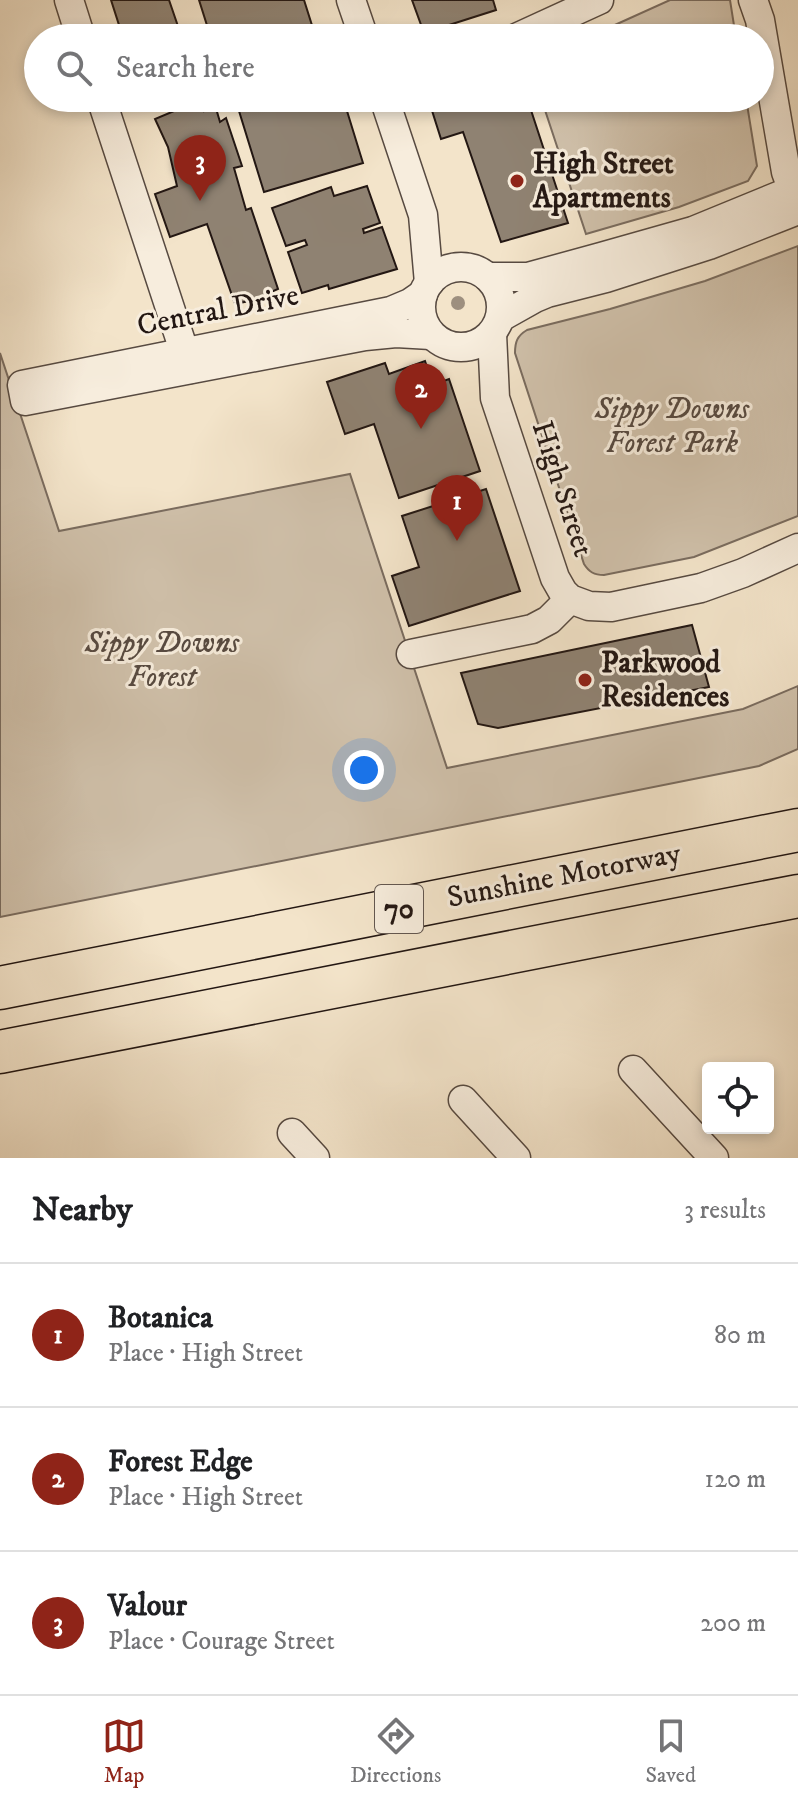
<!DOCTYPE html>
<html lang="en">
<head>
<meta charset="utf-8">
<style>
  body { margin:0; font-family:"IM FELL DW Pica",serif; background:#f6f6f6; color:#202124 }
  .controls { position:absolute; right:24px; bottom:24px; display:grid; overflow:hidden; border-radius:8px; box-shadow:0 4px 12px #0003 }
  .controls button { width:72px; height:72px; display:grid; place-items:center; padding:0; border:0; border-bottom:2px solid #e0e0e0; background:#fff; color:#202124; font:40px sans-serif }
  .you { position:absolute; left:364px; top:770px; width:28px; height:28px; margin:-20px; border:6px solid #fff; border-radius:50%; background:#1a73e8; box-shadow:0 0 0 12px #1a73e833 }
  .badge { display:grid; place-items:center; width:52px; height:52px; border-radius:50%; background:#8f2418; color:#fff; font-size:26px; font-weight:700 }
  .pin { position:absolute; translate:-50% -66px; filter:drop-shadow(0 2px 4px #0008) }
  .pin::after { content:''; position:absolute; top:42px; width:28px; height:24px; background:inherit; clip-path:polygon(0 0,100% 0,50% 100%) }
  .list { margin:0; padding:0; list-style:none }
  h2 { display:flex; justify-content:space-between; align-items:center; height:104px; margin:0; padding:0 32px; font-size:34px }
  h2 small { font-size:26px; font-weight:400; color:#757577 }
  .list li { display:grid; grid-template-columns:52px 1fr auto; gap:24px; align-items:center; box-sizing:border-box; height:144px; padding:0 32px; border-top:2px solid #e0e0e0 }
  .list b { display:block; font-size:30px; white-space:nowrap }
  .list p { margin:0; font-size:26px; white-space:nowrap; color:#757577 }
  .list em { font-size:26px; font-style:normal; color:#757577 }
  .icon { flex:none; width:44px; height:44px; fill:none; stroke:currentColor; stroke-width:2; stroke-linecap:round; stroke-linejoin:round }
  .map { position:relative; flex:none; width:798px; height:1158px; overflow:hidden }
  .search { position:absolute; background:#fff; box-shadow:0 4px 12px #0003; left:24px; right:24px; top:24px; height:88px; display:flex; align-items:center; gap:20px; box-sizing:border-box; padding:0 28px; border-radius:44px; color:#757577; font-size:30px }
  .sheet { height:536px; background:#fff }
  nav { display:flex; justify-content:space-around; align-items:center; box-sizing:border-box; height:112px; border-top:2px solid #e0e0e0; background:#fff; font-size:22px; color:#757577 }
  nav a { display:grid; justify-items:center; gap:4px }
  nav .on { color:#8f2418 }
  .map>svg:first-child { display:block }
  .green { fill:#d0c1ab; stroke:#7a6c5f; stroke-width:2 }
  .building { fill:#8f8272; stroke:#231713; stroke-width:2 }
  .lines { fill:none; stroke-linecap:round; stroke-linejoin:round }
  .minor-casing { stroke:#574a41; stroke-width:31 }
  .highway-casing { stroke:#231713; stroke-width:45 }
  .minor { stroke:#f7eddd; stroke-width:28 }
  .highway { stroke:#f3e4ca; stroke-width:42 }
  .tree { fill:#9d8f7f }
  .poi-dot { fill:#8f2418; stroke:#f7eddd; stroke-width:3 }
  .labels { text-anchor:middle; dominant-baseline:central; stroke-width:6; stroke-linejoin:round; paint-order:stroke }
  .shield { fill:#f7eddd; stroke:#635750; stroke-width:2 }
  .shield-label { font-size:28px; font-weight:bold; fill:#231713 }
  .poi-label { font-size:30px; font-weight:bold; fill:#231713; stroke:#f7eddd; text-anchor:start }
  .street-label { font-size:30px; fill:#231713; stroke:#f7eddd }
  .park-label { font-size:30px; font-style:italic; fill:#574a41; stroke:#f7eddd }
</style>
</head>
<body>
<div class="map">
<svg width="798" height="1158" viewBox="0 0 798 1158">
  <rect width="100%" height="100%" fill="#f3e4ca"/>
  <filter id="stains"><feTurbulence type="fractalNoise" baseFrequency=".0025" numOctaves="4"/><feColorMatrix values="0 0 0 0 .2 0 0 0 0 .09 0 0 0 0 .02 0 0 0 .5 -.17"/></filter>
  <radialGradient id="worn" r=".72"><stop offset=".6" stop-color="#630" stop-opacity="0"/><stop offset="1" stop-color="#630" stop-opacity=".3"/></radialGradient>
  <g class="green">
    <polygon points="670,0 730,0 736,38 586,38"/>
    <polygon points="541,98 746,98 757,166 748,181 679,207 586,234"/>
    <path d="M798,246V516L694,557L604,575C594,575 589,572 584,564L515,353C515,342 517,336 527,330L610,309L705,281Z"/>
    <polygon points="0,353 59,531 350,474 447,768 743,709 798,686 798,749 759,766 0,917"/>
  </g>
  <g class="building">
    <polygon points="111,0 169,0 182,38 125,38 120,28"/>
    <polygon points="199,0 304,0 316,38 211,38"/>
    <polygon points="412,0 493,0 496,10 424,33"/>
    <polygon points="235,98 343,98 363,163 264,192"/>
    <polygon points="428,98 527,98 568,223 501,242 463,132 441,139"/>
    <polygon points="200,100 204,111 215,105 220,122 226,118 242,166 234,168 246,210 251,208 278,289 271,292 273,296 235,304 207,224 170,237 155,194 177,186 168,147 155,119"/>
    <polygon points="367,186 380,223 363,229 364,233 382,227 397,269 329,289 328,285 302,293 288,252 307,245 305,240 286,246 272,208 331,187 334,196"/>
    <polygon points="425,361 433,385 449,379 480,471 399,498 374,424 345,434 327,382 385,363 389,374"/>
    <polygon points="486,489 520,591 409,626 392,576 419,567 402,516"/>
    <polygon points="692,625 709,687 498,728 478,724 461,673"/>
  </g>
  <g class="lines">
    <g class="minor-casing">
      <g id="minor">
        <polyline points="69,0 81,38"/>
        <polyline points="351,0 364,38"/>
        <polyline points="753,0 760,20 786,172 798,205"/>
        <polyline points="516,38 599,0"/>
        <polyline points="101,98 190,369"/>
        <polyline points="384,98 423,215 429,283"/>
        <circle cx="461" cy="307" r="40"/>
        <polyline points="488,277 528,277 601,257 693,231 798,188"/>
        <polyline points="423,294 410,303 391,311 22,385 25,401 365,336 396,333 431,335"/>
        <polyline points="501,317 535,298 547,293 606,278 709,245 798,210"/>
        <polyline points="492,334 495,398 555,578 563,592 570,599 589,606 611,607 701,588 743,573 798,548"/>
        <polyline points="411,654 532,629 549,620 570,599"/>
        <polyline points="633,1070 714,1158"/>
        <polyline points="463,1100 516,1158"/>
        <polyline points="292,1133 315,1158"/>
      </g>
    </g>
    <g class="highway-casing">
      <g id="highway">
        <polyline points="0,988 798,830"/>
        <polyline points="0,1052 798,896"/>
      </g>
    </g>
    <use href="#minor" class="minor"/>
    <use href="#highway" class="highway"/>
  </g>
  <circle class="tree" cx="458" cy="303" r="7"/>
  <g class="poi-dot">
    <circle cx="517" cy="181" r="8"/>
    <circle cx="585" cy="680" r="8"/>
  </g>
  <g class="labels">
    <rect class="shield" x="375" y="885" width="48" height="48" rx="6"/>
    <g class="shield-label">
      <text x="399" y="909">70</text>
    </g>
    <g class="poi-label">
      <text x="533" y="164">High Street<tspan x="533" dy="34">Apartments</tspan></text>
      <text x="601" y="663">Parkwood<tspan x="601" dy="34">Residences</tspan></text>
    </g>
    <g class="street-label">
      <text transform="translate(218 311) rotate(-11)">Central Drive</text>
      <text transform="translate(562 489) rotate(72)">High Street</text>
      <text transform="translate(564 876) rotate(-11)">Sunshine Motorway</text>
    </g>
    <g class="park-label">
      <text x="672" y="409">Sippy Downs<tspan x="672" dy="34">Forest Park</tspan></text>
      <text x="162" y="643">Sippy Downs<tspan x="162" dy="34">Forest</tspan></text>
    </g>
  </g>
  <rect width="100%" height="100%" filter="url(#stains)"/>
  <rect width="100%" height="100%" fill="url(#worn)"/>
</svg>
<div class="controls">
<button><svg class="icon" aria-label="locate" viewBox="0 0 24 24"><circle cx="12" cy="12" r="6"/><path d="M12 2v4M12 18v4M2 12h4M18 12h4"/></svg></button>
</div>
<div class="you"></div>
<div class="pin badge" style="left:457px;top:541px">1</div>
<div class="pin badge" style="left:421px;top:429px">2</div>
<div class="pin badge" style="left:200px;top:201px">3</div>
<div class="search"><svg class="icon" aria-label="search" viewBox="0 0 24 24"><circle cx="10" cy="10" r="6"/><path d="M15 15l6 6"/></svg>Search here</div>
</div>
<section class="sheet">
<h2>Nearby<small>3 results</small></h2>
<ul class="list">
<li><span class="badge">1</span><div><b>Botanica</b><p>Place · High Street</p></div><em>80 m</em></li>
<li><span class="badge">2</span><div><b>Forest Edge</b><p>Place · High Street</p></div><em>120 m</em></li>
<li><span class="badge">3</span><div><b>Valour</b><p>Place · Courage Street</p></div><em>200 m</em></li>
</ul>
</section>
<nav>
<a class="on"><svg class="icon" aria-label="map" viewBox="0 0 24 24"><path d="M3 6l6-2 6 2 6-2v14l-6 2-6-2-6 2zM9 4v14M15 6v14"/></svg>Map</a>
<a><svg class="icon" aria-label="directions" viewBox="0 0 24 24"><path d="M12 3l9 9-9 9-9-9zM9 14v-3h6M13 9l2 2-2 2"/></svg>Directions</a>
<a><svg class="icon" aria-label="saved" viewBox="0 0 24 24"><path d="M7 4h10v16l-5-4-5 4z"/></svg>Saved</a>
</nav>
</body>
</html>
